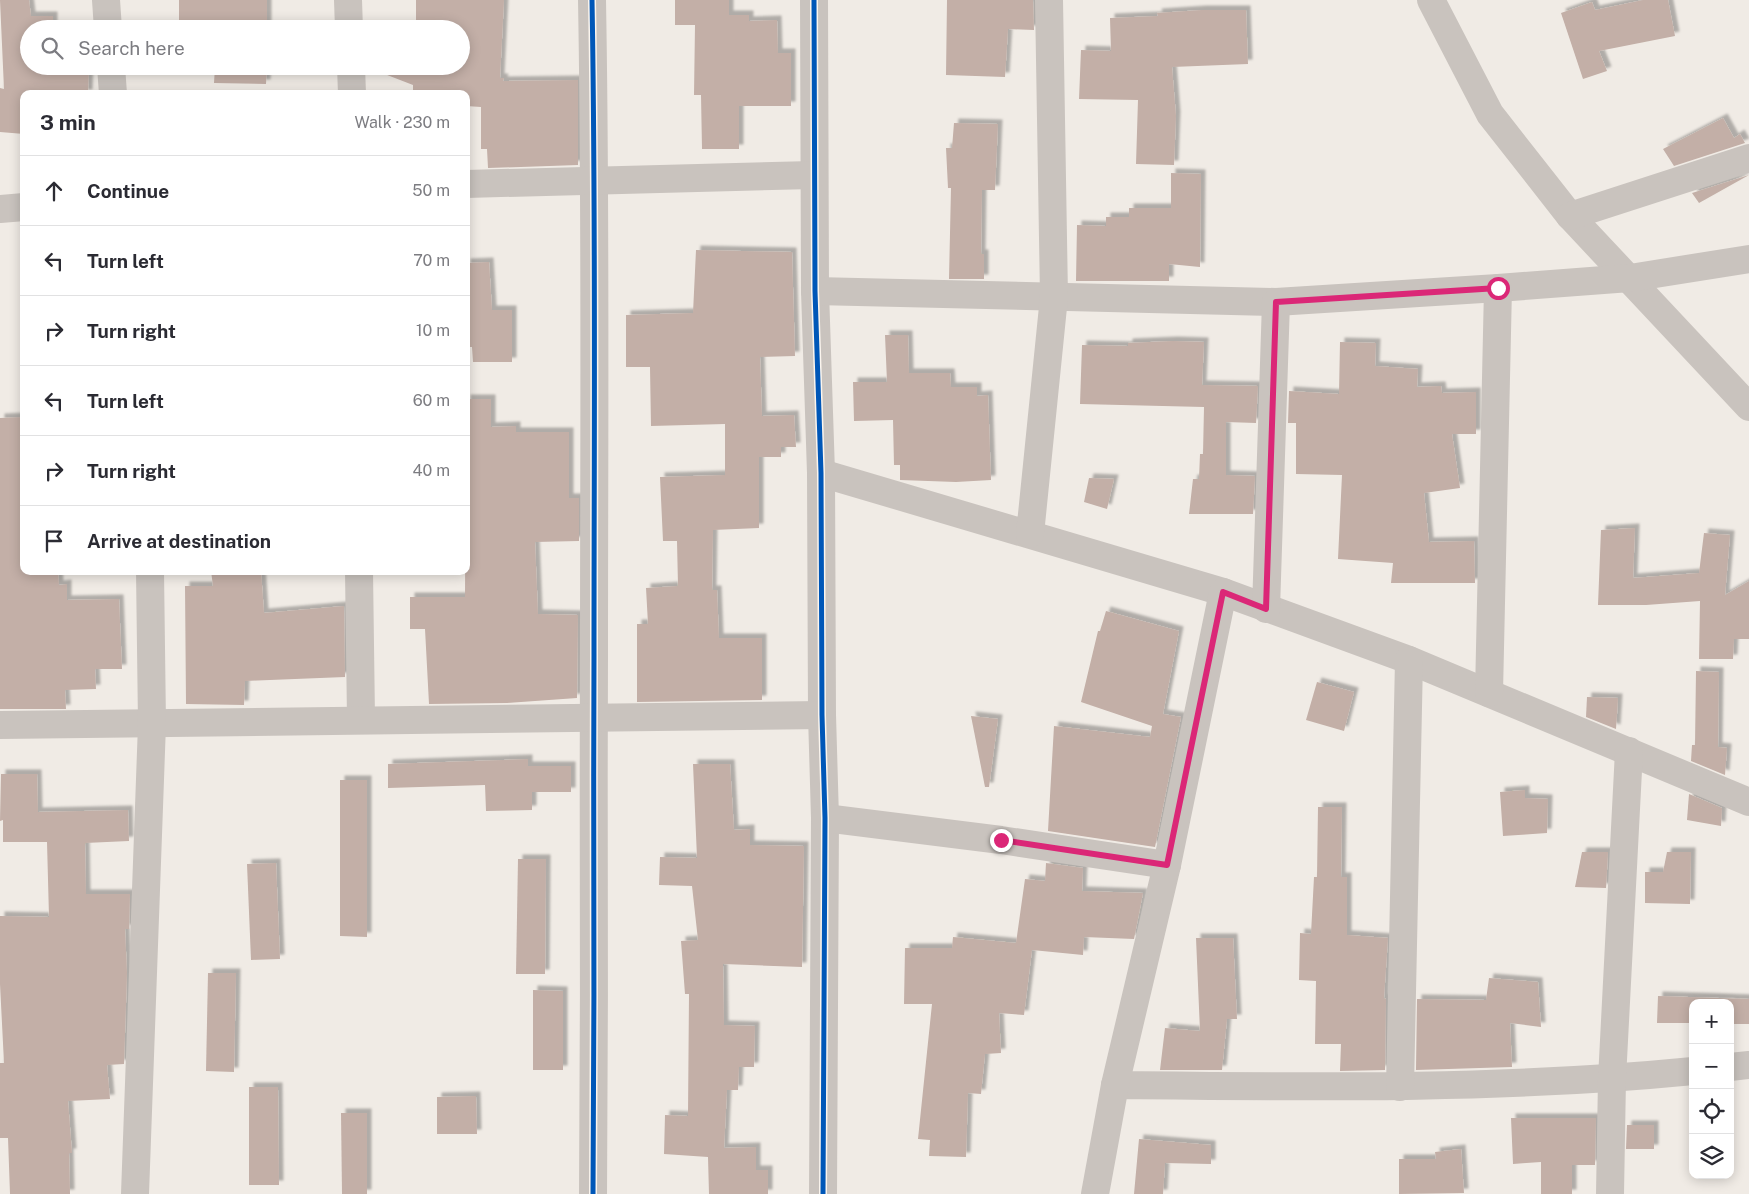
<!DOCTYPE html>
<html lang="en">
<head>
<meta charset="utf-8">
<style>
  body { margin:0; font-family:"Public Sans",sans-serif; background:#f2f2f3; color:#2b2b33 }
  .controls { position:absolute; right:15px; bottom:15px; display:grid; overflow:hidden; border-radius:10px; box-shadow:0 2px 12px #0003 }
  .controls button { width:45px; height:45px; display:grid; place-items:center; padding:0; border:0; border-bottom:1px solid #e1e1e2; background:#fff; color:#2b2b33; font:25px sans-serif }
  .stop { position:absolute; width:15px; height:15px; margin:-11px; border:4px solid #db2777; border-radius:50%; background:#fff }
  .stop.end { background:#db2777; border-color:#fff; box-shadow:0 1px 5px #0008 }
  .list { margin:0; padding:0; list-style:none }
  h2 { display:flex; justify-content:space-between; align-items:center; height:65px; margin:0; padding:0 20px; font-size:21px }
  h2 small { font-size:16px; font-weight:400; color:#7c7c81 }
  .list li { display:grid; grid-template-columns:32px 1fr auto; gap:15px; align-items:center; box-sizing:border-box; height:70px; padding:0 20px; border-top:1px solid #e1e1e2 }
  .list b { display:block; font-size:19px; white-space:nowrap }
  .list em { font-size:16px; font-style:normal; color:#7c7c81 }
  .icon { flex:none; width:28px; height:28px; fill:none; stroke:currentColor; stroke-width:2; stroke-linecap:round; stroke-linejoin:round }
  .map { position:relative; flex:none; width:1749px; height:1194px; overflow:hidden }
  .search { position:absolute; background:#fff; box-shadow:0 2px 12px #0003; left:20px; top:20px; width:450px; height:55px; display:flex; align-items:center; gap:12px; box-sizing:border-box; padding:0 18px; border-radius:28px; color:#7c7c81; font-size:19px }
  .panel { position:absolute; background:#fff; box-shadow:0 2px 12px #0003; left:20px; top:90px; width:450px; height:485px; border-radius:10px }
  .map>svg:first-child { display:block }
  .building { fill:#c3afa7; filter:url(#shadow) }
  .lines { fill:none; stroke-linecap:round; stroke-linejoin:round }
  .minor { stroke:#c9c3be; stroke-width:28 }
  .cycleway-casing { stroke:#fbf5ee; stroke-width:8 }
  .cycleway { stroke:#0057b8; stroke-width:5 }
  .route { stroke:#db2777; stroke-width:6 }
</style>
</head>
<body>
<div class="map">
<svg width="1749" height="1194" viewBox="0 0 1749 1194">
  <defs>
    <filter id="shadow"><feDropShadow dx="4.5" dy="-4.5" stdDeviation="1" flood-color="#0004"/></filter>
  </defs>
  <rect width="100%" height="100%" fill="#f0ebe5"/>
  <g class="building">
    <polygon points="0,0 29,0 31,16 53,16 53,29 29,29 29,66 89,66 88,94 24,94 24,134 0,132 0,88 4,89"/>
    <rect x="179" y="0" width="88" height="29"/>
    <polygon points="416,0 504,0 500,78 504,78 503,81 578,80 578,165 488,168 487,149 481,149 481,107 466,106 466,94 413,94 413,85 369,68 461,66 461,29 416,29"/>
    <polygon points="675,0 729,0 729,15 749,15 749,21 777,20 778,53 791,53 791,106 739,106 739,149 702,149 701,95 694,95 695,25 675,25"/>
    <polygon points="947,0 1033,0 1034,30 1008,29 1005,77 946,75"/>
    <polygon points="1643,0 1668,0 1675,36 1599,51 1607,71 1583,79 1561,13 1592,2 1595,10"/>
    <polygon points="1202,10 1246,10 1248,64 1172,67 1176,116 1174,165 1136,164 1138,100 1079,99 1081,50 1111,51 1110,18 1158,16 1157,13"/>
    <polygon points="215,66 267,66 266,84 214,83"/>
    <polygon points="1723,118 1734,138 1740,134 1745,143 1674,166 1663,149"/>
    <polygon points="954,123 998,124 995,190 982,190 981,254 984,254 984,279 949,279 951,188 948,188 946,148 952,148"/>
    <polygon points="1171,173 1201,174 1200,267 1169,264 1169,281 1076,281 1077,225 1106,226 1106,217 1129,217 1129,208 1171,208"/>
    <polygon points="1749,175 1699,203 1692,193"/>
    <polygon points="696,250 792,252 795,356 760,357 762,416 794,415 796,447 781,447 781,457 759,457 759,528 713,530 712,590 717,590 719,638 762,638 762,700 637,702 637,624 648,624 646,588 678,586 677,541 663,541 660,477 725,475 725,424 651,426 650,367 626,367 626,315 693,313"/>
    <polygon points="489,262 492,310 512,310 512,362 473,362 472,347 466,347 466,263"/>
    <polygon points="885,335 908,335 909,373 950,373 951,387 977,387 977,396 988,395 991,480 956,482 900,480 900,465 894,465 893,420 854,421 853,382 887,382"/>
    <polygon points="1173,341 1204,342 1202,385 1258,386 1256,423 1226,422 1226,475 1255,476 1253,514 1189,514 1193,479 1199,479 1200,454 1203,454 1204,407 1080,404 1082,345 1128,346 1128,343"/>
    <polygon points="1340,342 1376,343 1375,366 1418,369 1417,387 1441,386 1442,393 1476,392 1476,434 1452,434 1460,488 1424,493 1429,542 1474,541 1475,583 1391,583 1393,563 1338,559 1342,475 1296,474 1296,423 1288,423 1289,391 1339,394"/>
    <polygon points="466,399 491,399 491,427 516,426 516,432 569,432 569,498 579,498 579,541 535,542 538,614 578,615 577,698 507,703 429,704 425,629 410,629 410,597 465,597"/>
    <polygon points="24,417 24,571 58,571 59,585 67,584 67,600 119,599 122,669 95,669 96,689 65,690 66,709 0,709 0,418"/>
    <polygon points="1089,478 1114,479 1107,509 1084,502"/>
    <polygon points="1635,528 1633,578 1699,573 1704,533 1730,535 1725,595 1749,581 1749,639 1734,639 1733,659 1699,659 1700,601 1646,605 1598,605 1601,530"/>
    <polygon points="211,571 261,571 264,613 344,606 345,677 245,681 244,705 186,704 185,586 213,586"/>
    <polygon points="1106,611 1179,631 1163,714 1181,717 1155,847 1048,831 1054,726 1150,737 1152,726 1081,702 1098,631 1100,631"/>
    <polygon points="1696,671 1719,672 1718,747 1727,748 1725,775 1691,761 1692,745 1695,745"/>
    <polygon points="1317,682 1354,692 1344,731 1306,720"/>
    <polygon points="1587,697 1618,698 1616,729 1586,717"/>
    <polygon points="971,716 998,719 989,787 985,787"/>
    <polygon points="528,759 528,766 571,766 571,792 532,792 532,810 486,811 485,785 388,788 388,764"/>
    <polygon points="693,764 730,764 734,830 750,829 750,845 804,846 802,967 723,964 724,1025 755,1026 754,1067 739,1067 738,1090 727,1090 724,1148 756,1147 756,1170 768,1170 768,1194 709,1194 708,1157 664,1154 665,1115 688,1116 689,994 685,994 681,941 698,940 692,886 659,885 660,857 697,858"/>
    <polygon points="1,774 37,774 38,812 128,810 129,841 85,843 86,894 130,894 129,929 125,929 127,973 124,1064 107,1065 110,1099 68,1101 72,1153 69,1153 70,1194 10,1194 8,1138 0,1138 0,1063 4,1063 0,984 0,916 49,917 47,842 3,842 3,820 0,821"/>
    <polygon points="340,780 367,780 367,937 340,936"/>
    <polygon points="1525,790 1525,798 1548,799 1547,833 1503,836 1500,792"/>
    <polygon points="1689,794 1722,808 1721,826 1687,820"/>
    <polygon points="1318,807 1342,807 1341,877 1347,877 1347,935 1388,938 1384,998 1386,999 1385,1070 1340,1071 1341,1044 1315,1044 1316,981 1299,980 1300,933 1311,934 1314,877 1317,877"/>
    <polygon points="1582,852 1608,852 1606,888 1575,887"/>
    <polygon points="1667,852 1691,852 1690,904 1645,903 1645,872 1663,872"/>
    <polygon points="518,859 546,859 545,974 516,974"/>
    <polygon points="276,863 280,959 251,960 247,864"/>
    <polygon points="1046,863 1083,868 1082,891 1143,893 1134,939 1084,937 1083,955 1032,950 1024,1015 999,1013 1001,1053 985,1054 981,1094 968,1093 966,1157 929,1156 930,1140 918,1139 932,1004 904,1004 905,948 952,948 953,937 1016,943 1025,879 1045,881"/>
    <polygon points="1196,938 1233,938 1237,1019 1227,1019 1222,1070 1160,1070 1165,1028 1200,1031"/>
    <polygon points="208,973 236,973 234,1072 206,1071"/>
    <polygon points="1489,978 1538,982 1541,1027 1510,1023 1512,1067 1416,1070 1417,999 1486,1000"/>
    <polygon points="533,990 563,991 563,1070 533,1070"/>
    <polygon points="1658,996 1749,999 1749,1024 1730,1024 1730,1003 1693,1003 1693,1023 1657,1023"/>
    <polygon points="249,1087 278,1087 279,1185 249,1185"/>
    <polygon points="476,1096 477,1134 437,1134 437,1097"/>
    <polygon points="341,1113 367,1113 367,1194 342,1194"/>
    <polygon points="1511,1118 1596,1118 1595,1165 1572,1165 1572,1194 1541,1194 1541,1162 1513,1164"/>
    <polygon points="1627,1125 1654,1125 1654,1149 1626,1149"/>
    <polygon points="1139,1139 1211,1145 1211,1164 1165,1163 1163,1194 1134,1194"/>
    <polygon points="1461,1149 1464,1193 1399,1194 1399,1159 1436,1159 1435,1152"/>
  </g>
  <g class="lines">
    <g class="minor">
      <polyline points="106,0 108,29"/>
      <polyline points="348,0 349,29"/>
      <path d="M592,0C596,218 594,436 594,654C593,834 595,1014 593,1194"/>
      <polyline points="814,0 815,291 821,473 822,715 825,818 823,1194"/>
      <polyline points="1431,0 1490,114 1570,216 1749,407"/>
      <polyline points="111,66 113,94"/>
      <polyline points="351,66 352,94"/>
      <polyline points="466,184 813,175"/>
      <polyline points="0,209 24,207"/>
      <polyline points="1570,216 1749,158"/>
      <polyline points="815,291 1276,302 1498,288 1630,278 1749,259"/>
      <polyline points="821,473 1223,592 1409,660 1749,802"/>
      <polyline points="1030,534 1054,297 1049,0"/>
      <polyline points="359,571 361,719"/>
      <polyline points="1266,609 1276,302"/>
      <polyline points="1489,693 1498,288"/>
      <polyline points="0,725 822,715"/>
      <polyline points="825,818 1001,840 1167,865"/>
      <polyline points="1730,1067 1749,1065"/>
      <path d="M1115,1085C1308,1087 1501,1090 1693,1071"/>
      <polyline points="1400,1087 1409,660"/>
      <polyline points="135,1194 152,724 150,571"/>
      <polyline points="1095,1194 1115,1085 1167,865 1223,592"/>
      <polyline points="1610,1194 1612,1079 1629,751"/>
    </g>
    <g class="cycleway-casing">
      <g id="cycleway">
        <path d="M592,0C596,218 594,436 594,654C593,834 595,1014 593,1194"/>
        <polyline points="814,0 815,291 821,473 822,715 825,818 823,1194"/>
      </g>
    </g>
    <use href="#cycleway" class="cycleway"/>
  </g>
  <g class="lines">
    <polyline class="route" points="1001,840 1167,865 1223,592 1266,609 1276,302 1498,288"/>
  </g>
</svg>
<div class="controls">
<button>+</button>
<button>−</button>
<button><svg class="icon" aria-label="locate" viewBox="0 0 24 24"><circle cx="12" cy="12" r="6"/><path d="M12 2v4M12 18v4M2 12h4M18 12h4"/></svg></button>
<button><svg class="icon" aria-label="layers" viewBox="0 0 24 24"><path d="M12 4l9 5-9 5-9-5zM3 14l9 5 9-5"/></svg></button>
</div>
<div class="stop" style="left:1498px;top:288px"></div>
<div class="stop end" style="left:1001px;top:840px"></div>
<div class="search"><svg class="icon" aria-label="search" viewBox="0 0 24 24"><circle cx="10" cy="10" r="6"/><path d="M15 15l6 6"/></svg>Search here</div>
<section class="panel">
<h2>3 min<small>Walk · 230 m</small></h2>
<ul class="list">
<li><svg class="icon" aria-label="ahead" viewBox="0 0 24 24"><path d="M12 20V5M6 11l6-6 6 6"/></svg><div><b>Continue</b></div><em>50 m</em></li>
<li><svg class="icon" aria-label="left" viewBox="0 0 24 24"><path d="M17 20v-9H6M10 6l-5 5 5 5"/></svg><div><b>Turn left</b></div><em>70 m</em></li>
<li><svg class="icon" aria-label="right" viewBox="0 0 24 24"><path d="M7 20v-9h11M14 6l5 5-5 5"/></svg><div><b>Turn right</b></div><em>10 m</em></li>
<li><svg class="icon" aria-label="left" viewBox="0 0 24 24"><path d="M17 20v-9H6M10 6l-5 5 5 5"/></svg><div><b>Turn left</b></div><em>60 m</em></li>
<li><svg class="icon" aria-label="right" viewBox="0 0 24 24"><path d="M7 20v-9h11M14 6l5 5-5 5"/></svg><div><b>Turn right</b></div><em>40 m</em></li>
<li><svg class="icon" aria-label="arrive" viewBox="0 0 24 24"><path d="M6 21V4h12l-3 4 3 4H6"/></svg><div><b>Arrive at destination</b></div></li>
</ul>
</section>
</div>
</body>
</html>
